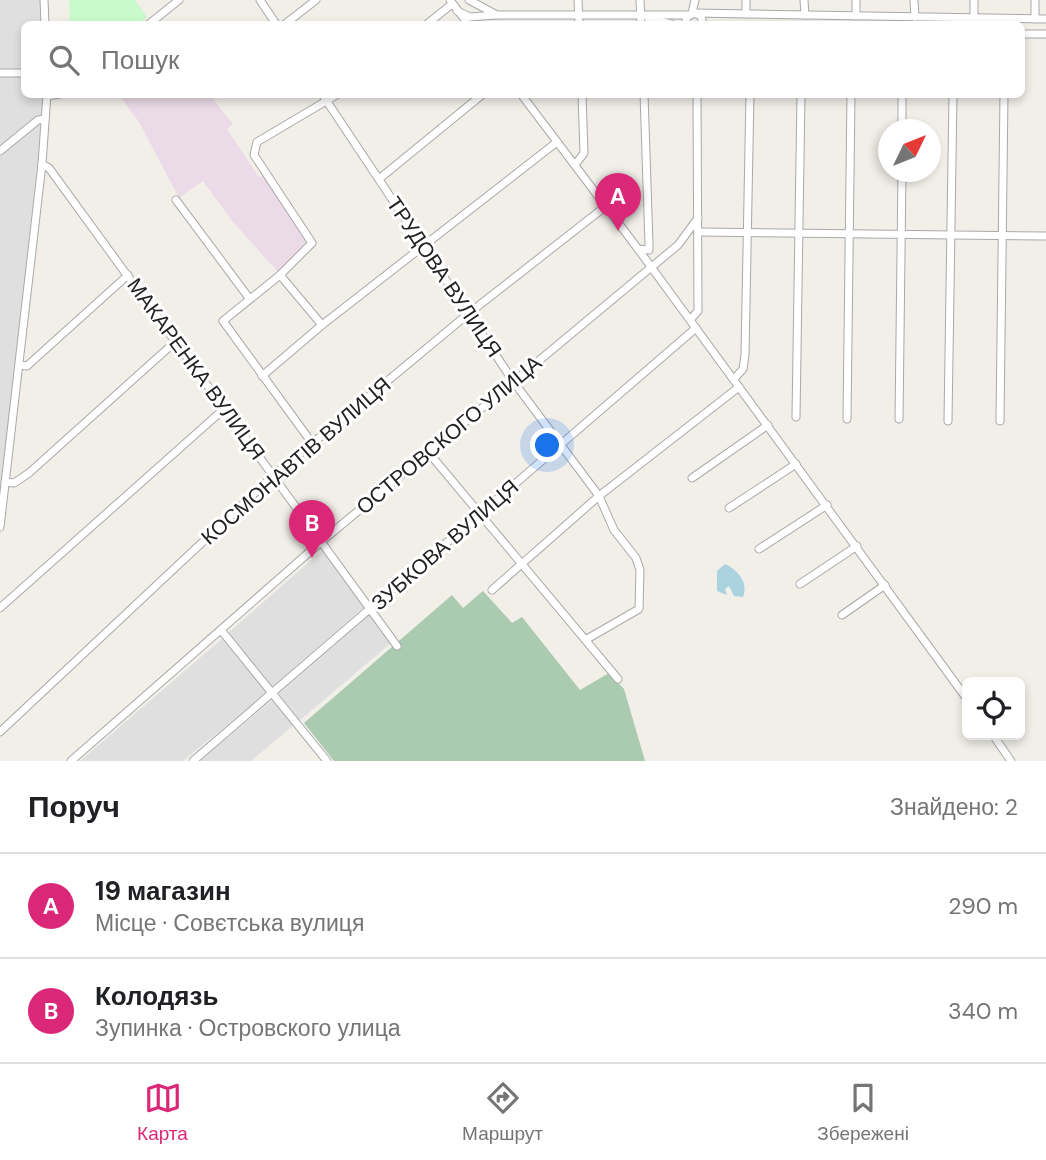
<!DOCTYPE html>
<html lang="uk">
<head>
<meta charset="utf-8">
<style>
  body { margin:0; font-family:"DM Sans",sans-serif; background:#f2f2f2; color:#202124 }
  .controls { position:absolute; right:21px; bottom:21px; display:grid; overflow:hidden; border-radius:10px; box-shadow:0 4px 10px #0003 }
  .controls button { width:63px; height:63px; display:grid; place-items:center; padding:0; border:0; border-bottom:2px solid #e0e0e0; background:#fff; color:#202124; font:35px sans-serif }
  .compass { position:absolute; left:878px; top:119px; width:63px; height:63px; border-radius:50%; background:#fff; box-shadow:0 4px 10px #0003; rotate:47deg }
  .you { position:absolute; left:548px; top:446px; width:24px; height:24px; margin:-18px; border:5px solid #fff; border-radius:50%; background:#1a73e8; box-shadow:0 0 0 10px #1a73e833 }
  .badge { display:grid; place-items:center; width:46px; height:46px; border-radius:50%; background:#db2777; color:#fff; font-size:23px; font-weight:700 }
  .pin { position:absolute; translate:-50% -58px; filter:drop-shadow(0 2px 4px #0008) }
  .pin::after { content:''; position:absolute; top:37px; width:24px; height:21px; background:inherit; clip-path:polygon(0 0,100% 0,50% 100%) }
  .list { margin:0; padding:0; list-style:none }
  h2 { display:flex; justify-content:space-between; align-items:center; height:91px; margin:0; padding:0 28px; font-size:30px }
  h2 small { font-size:23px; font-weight:400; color:#757577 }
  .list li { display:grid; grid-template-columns:46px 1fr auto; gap:21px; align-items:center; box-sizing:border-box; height:105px; padding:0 28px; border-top:2px solid #e0e0e0 }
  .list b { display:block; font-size:26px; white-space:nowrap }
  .list p { margin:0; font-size:23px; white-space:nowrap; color:#757577 }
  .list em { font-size:23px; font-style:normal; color:#757577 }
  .icon { flex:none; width:38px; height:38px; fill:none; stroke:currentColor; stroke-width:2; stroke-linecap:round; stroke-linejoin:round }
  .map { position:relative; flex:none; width:1046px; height:761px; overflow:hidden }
  .search { position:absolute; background:#fff; box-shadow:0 4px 10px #0003; left:21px; right:21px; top:21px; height:77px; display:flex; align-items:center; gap:18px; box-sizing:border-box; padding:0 24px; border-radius:10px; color:#757577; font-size:26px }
  .sheet { height:301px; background:#fff }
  nav { display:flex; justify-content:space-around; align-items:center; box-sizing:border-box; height:98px; border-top:2px solid #e0e0e0; background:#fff; font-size:19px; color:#757577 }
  nav a { display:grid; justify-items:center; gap:4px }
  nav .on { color:#db2777 }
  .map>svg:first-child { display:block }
  .residential { fill:#e0dfdf }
  .industrial { fill:#ebdbe8 }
  .cemetery { fill:#aacbaf }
  .park { fill:#c8facc }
  .water { fill:#aad3df }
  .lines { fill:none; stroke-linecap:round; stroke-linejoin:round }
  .minor-casing { stroke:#a9a9a9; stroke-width:9 }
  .minor { stroke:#fff; stroke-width:7 }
  .labels { text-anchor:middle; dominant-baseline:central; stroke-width:6; stroke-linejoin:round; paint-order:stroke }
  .street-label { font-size:21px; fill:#222; stroke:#fff }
</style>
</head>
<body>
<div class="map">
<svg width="1046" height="761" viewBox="0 0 1046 761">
  <rect width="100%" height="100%" fill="#f2efe9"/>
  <g class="residential">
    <polygon points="0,0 41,0 42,24 24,24 24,94 45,96 0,507"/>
    <polygon points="324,549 365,606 272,687 227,634"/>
    <polygon points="371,614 392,642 299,721 278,695"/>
    <polygon points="224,637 269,690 183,761 80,761"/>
    <polygon points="274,699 295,724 251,761 199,761"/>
  </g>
  <polygon class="industrial" points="119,95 210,95 233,124 227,129 259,177 262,176 308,240 278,272 232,221 203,181 179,198 139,122"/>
  <polygon class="cemetery" points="483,591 512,623 522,617 580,690 609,673 624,689 645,761 334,761 304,723 452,595 463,608"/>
  <polygon class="park" points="69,0 135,0 147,17 138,24 70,24"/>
  <path class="water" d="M725,564C738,570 749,583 743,597L734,596L729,586L725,589L727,595L717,591V571Z"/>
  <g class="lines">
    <g class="minor-casing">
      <g id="minor">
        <polyline points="44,0 45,24"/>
        <polyline points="260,0 276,24"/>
        <polyline points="450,0 468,24"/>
        <polyline points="469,0 497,15 689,15"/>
        <polyline points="578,0 579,24"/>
        <polyline points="640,0 641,24"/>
        <polyline points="746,0 746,14"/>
        <polyline points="804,0 805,15"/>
        <polyline points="856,0 856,16"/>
        <polyline points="914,0 915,17"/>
        <polyline points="974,0 974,18"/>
        <polyline points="1035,0 1035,19"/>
        <polyline points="457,11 470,17 496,15"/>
        <polyline points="692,13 695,0"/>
        <polyline points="696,13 1046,19"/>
        <polyline points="648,18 671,24"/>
        <polyline points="149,24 179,0"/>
        <polyline points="285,24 316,0"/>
        <polyline points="427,24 452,4"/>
        <polyline points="685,24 687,17 694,13 701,16 703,24"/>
        <polyline points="1021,34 1046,34"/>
        <polyline points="0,73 24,73"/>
        <polyline points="322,94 513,381 599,496 614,530 636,558 640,570 639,609 587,639"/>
        <polyline points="521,94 638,249 967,699"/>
        <polyline points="47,96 60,94"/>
        <polyline points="902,130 902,94"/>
        <polyline points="0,151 38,120 45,119"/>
        <polyline points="42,164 49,168 397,646"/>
        <polyline points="575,165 584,153 582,94"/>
        <polyline points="379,179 483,94"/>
        <polyline points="176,200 249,298"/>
        <polyline points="699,232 1046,236"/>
        <polyline points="638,249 649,250 649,245 644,94"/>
        <polyline points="280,275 322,325"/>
        <polyline points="690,320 698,311 697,94"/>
        <polyline points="19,365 27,366 128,275"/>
        <polyline points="262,376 322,325 557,142"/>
        <polyline points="734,379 743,369 745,355 750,94"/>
        <polyline points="796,417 801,94"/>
        <polyline points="847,419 851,94"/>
        <polyline points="899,419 902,172"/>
        <polyline points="948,421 953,94"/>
        <polyline points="1000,421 1004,94"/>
        <polyline points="312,443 223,321 280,275 312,243 254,155 257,142 338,94"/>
        <polyline points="429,453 618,679"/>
        <polyline points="692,478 768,425"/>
        <polyline points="5,482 14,483 29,473 176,341"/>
        <polyline points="729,508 796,464"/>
        <polyline points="0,527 42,164 47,94"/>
        <polyline points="759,549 827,505"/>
        <polyline points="800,584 857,546"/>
        <polyline points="492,590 599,496 739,387"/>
        <polyline points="0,608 225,408"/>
        <polyline points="842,615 885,585"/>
        <polyline points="221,630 327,761"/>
        <polyline points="0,732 273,476 468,314 606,206"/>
        <polyline points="993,735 1011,761"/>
        <polyline points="71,761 322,541 678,245 698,218"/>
        <polyline points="193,761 696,328"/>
      </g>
    </g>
    <use href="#minor" class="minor"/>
  </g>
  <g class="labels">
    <g class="street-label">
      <text transform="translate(444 277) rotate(56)">ТРУДОВА ВУЛИЦЯ</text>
      <text transform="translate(196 369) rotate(54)">МАКАРЕНКА ВУЛИЦЯ</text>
      <text transform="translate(449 435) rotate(-40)">ОСТРОВСКОГО УЛИЦА</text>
      <text transform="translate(296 461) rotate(-41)">КОСМОНАВТІВ ВУЛИЦЯ</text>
      <text transform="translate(445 545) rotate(-41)">ЗУБКОВА ВУЛИЦЯ</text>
    </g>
  </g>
</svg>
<div class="controls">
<button><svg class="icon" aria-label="locate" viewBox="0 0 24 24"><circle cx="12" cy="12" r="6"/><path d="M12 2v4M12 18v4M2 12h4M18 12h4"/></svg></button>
</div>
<svg class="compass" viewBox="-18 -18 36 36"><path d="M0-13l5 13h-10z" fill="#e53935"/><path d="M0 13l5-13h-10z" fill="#757577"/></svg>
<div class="you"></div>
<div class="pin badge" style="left:618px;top:231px">A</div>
<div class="pin badge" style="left:312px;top:558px">B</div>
<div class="search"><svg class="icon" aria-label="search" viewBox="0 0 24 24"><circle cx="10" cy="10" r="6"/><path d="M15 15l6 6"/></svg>Пошук</div>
</div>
<section class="sheet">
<h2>Поруч<small>Знайдено: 2</small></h2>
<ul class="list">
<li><span class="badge">A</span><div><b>19 магазин</b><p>Місце · Совєтська вулиця</p></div><em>290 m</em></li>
<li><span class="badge">B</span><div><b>Колодязь</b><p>Зупинка · Островского улица</p></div><em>340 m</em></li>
</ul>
</section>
<nav>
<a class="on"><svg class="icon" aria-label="map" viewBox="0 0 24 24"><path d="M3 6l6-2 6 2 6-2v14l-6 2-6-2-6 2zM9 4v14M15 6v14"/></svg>Карта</a>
<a><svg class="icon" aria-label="directions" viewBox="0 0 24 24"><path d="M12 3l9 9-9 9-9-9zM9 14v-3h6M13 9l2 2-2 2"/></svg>Маршрут</a>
<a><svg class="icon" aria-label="saved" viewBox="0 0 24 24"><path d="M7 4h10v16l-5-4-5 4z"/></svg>Збережені</a>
</nav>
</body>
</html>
